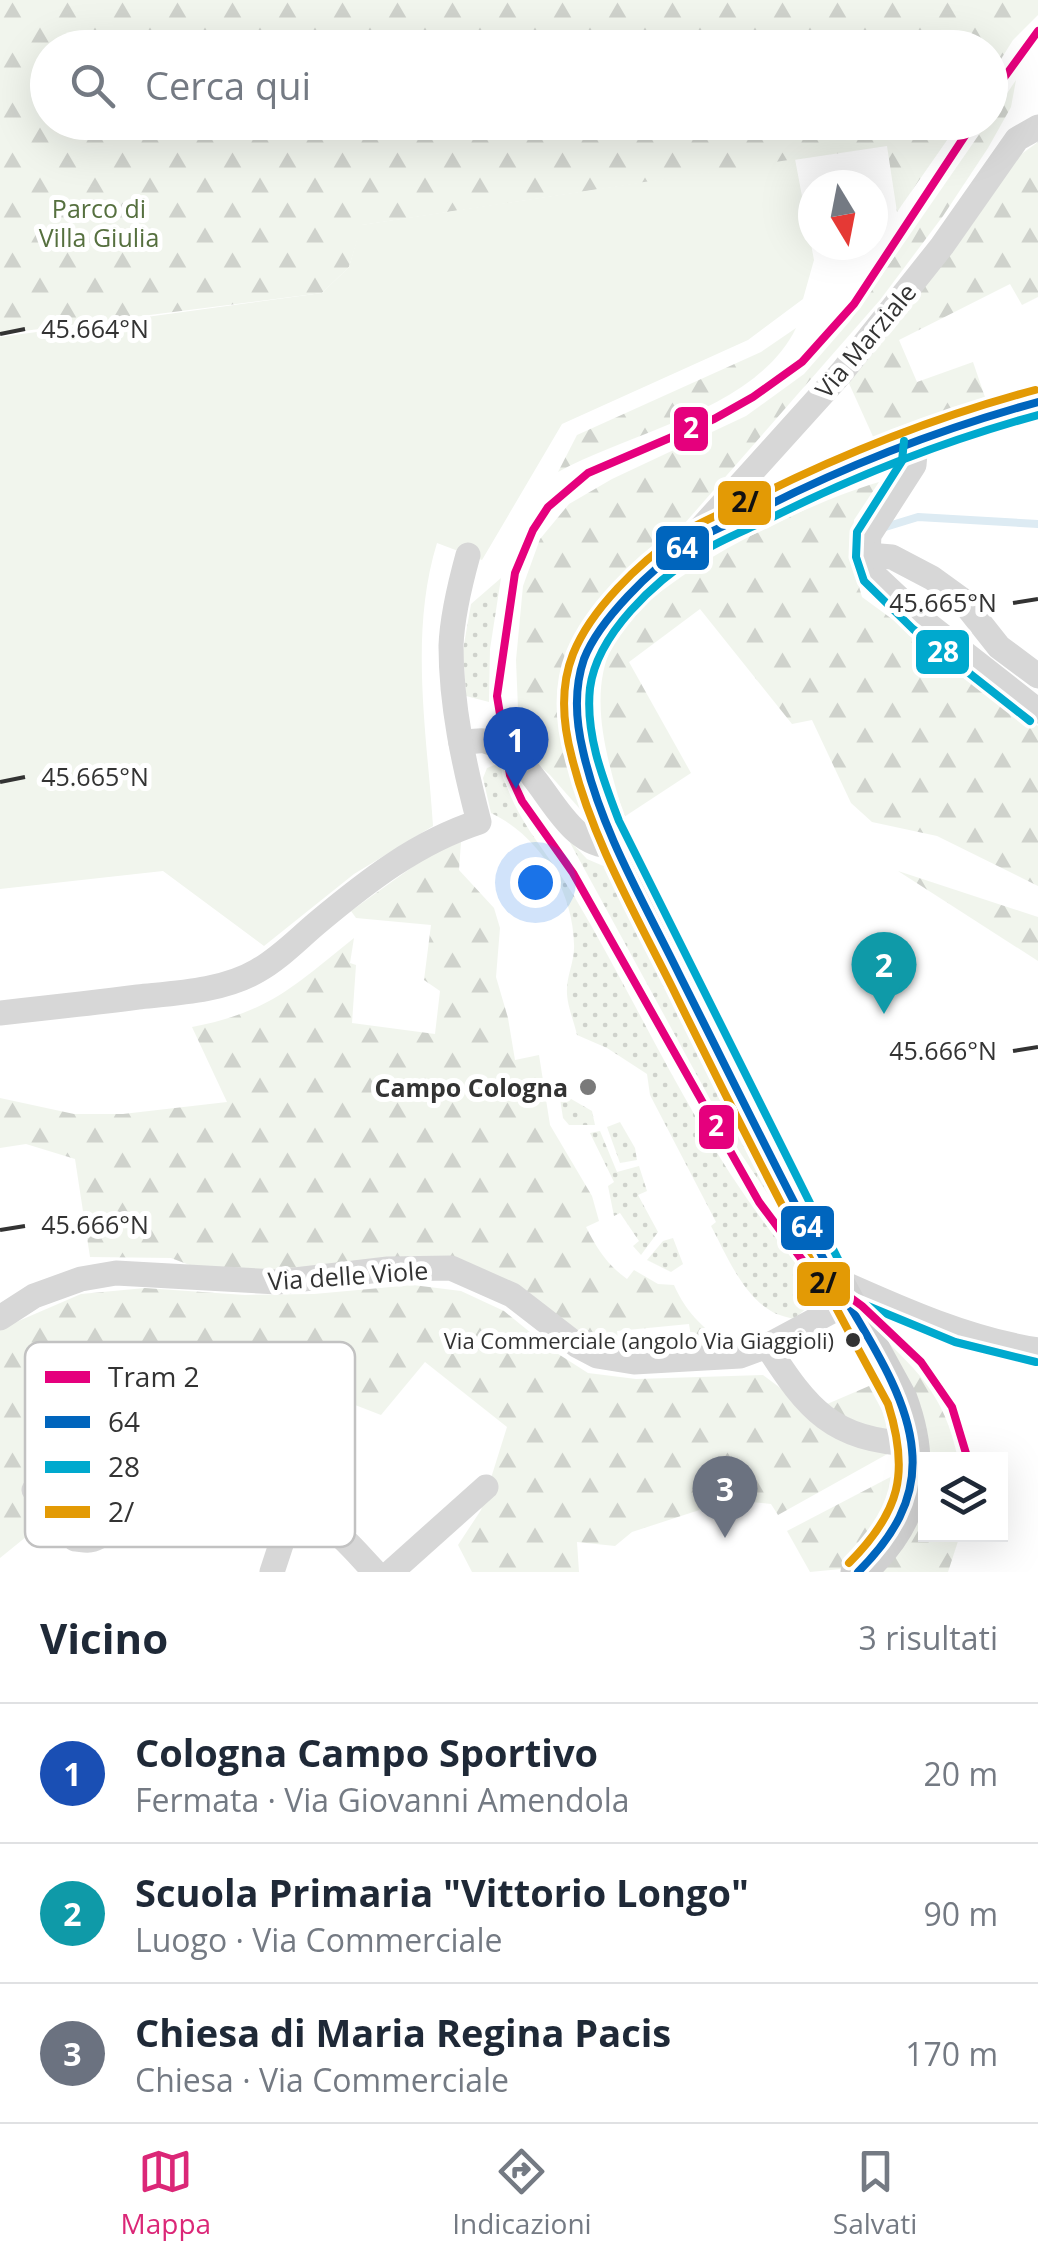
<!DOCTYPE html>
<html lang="it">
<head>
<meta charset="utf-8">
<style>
  body { margin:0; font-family:"Open Sans",sans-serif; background:#f2f2f3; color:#1f2937 }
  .controls { position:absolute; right:30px; bottom:30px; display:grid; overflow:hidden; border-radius:0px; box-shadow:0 10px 40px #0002 }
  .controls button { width:90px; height:90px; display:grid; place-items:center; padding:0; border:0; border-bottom:2px solid #e0e1e3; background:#fff; color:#1f2937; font:50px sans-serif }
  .compass { position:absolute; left:798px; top:170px; width:90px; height:90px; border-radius:50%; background:#fff; box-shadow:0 10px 40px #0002; rotate:170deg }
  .you { position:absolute; left:535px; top:882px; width:35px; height:35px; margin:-25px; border:8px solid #fff; border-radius:50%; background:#1a73e8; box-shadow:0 0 0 15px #1a73e833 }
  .badge { display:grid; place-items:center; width:65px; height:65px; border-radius:50%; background:#db2777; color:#fff; font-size:32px; font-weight:700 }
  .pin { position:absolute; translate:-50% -82px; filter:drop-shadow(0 2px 5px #0008) }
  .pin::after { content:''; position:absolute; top:52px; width:35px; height:30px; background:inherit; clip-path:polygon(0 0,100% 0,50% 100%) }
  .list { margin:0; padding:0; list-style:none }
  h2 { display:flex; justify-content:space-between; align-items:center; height:130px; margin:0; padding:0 40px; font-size:42px }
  h2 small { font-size:32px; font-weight:400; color:#747a83 }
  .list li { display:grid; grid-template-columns:65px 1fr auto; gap:30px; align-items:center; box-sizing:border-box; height:140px; padding:0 40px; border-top:2px solid #e0e1e3 }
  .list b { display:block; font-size:38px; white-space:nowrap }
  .list p { margin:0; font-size:32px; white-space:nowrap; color:#747a83 }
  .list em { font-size:32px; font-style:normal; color:#747a83 }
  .icon { flex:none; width:55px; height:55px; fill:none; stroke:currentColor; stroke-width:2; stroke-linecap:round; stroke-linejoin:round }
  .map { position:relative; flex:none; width:1038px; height:1572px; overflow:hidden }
  .search { position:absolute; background:#fff; box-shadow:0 10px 40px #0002; left:30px; right:30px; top:30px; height:110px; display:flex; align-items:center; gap:25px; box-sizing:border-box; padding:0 35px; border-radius:55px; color:#747a83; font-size:38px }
  .sheet { height:550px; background:#fff }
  nav { display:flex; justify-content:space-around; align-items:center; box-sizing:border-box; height:140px; border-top:2px solid #e0e1e3; background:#fff; font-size:28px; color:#747a83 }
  nav a { display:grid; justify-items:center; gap:5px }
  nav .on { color:#db2777 }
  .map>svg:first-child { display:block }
  .grass { fill:url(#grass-dots) }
  .forest { fill:url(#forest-firs) }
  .park { fill:#f1f5ed }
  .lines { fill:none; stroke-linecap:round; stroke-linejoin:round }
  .stream { stroke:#ddebf3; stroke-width:8 }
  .street { stroke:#d7d7d7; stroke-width:25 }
  .secondary { stroke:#d0d0d0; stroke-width:35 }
  .bus-1-casing { stroke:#fff; stroke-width:15 }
  .bus-2-casing { stroke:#fff; stroke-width:15 }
  .bus-3-casing { stroke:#fff; stroke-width:15 }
  .bus-1 { stroke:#0065bd; stroke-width:8 }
  .bus-2 { stroke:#00a9ce; stroke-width:8 }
  .bus-3 { stroke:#e39a05; stroke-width:8 }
  .tram-1-casing { stroke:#fff; stroke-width:15 }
  .tram-1 { stroke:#e5007d; stroke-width:8 }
  .ticks { fill:none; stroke:#333; stroke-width:4 }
  .poi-dot { fill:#7a7a7a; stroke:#fff; stroke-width:4 }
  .bus-dot { fill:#333; stroke:#fff; stroke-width:4 }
  .labels { text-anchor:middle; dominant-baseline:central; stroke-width:10; stroke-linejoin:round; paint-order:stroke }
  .bus-label { font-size:22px; fill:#333; stroke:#fff; text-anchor:end }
  .park-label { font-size:25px; fill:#56703f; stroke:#fff }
  .street-label { font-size:25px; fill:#333; stroke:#fff }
  .poi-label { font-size:25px; font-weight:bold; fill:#333; stroke:#fff; text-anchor:end }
  .key { fill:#fff; stroke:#c2c2c2; stroke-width:2.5 }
  .key-label { font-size:28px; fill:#333 }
  .ticks-label { font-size:25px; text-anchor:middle; fill:#333; stroke:#fff; stroke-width:10; stroke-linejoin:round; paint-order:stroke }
  .line-badge { stroke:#fff; stroke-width:4 }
  .badge-label { font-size:28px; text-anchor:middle; font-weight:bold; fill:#fff }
  .pale-badge-label { font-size:28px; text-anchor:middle; font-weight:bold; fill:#111 }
</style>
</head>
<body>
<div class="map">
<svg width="1038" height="1572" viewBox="0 0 1038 1572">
  <defs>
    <pattern id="grass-dots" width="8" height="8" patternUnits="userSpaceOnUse" patternTransform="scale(2.5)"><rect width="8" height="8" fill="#f1f5ed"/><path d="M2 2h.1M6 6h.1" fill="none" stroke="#cfd2cc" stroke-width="1.8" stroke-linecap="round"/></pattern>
    <pattern id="forest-firs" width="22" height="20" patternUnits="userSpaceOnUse" patternTransform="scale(2.5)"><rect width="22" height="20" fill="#f1f5ed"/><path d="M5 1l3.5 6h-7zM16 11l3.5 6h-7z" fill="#cfd2cc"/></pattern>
  </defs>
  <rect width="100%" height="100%" fill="#fff"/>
  <g class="grass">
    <polygon points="501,578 490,649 489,702 466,696 463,650 471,604"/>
    <path d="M500,763C512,818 546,849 574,896C652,1027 711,1174 817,1286L810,1305L794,1319C787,1317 777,1315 771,1311C742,1294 726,1254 711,1226L716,1222L650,1095L647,1074L607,1048L577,1035C574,1021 566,1003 567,989C567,975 575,960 574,944C573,890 539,836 491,813L483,778L487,768Z"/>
    <polygon points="568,839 587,859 608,868 790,1227 735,1145"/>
    <polygon points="559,1092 592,1111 595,1125 569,1125 563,1118"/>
    <polygon points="620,1122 635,1148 637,1160 620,1163 607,1127"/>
    <polygon points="600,1131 617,1172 639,1166 647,1191 638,1195 658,1232 641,1255 633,1246 639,1241 620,1213 614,1216 608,1186 614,1182 590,1133"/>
    <polygon points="673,1238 683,1264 671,1272 647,1260 663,1241"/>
  </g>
  <g class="forest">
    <polygon points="0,0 1038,0 1038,15 1013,40 991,75 990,48 48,48 48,122 959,123 897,212 887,146 362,225 349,267 322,293 0,334"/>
    <polygon points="1016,80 1011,107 988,148 943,216 880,300 657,555 576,639 559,685 564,752 586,816 550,775 530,758 518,709 516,660 523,586 540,539 569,504 612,479 746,416 804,374 850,321 987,123 990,122 991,117"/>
    <polygon points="1038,142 1038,297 1022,305 1010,284 899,340 917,382 973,362 986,400 875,441 847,379 1016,158"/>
    <path d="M796,328C757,409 631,432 558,472L577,435L761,352Z"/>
    <path d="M879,482L854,520L851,558L862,597L1038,726V886L937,836L872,822L851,803L812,720L792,724L700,609L629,662L691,773L624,817C609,764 586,697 613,644C645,578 810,502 879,482Z"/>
    <path d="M461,842L459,870L494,908L500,928L496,977L508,1018L515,1060L539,1055L550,1125L592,1196L599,1221L586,1227C596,1247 607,1265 627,1279L634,1270L658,1284L674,1285C686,1312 701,1326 724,1343L739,1336L748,1345L694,1354L689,1324L617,1331L620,1357L602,1353L484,1272H208L171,1258L90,1257L75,1159L26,1144L0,1148V1098L74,1114H123L227,1102L192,1027C270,1012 294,986 354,938L350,963L356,965L352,1023L435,1034L440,991L424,980L431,925L356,918L351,911L443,845Z"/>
    <polygon points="898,871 1038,917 1038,961"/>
    <polygon points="413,1285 461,1291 504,1311 552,1350 588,1373 636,1379 763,1375 811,1411 869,1386 885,1416 891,1452 778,1515 771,1504 730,1500 632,1532 615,1546 577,1542 579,1572 472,1572 458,1545 481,1510 507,1427 425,1362 381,1415 205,1347 134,1352 69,1372 60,1425 27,1478 37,1528 0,1558 0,1329 81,1294 145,1288 245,1295 314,1294"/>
    <path d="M867,1322C915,1369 944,1391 958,1459L926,1460V1534L960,1535L948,1572H872L917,1501Z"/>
    <polygon points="900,1472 888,1519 841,1569 810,1572 787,1531"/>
  </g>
  <path class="park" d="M795,159L814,260L803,299L748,340L562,424L482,560L437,543C409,634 427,733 433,826L354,874L264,946L163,871L0,889V337L322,293L349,267L361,225Z"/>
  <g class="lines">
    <polyline class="stream" points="882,528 918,517 1038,524"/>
    <g class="street">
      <polyline points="916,442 914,465 869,535 868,555 875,576 921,619 1038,711"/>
      <polyline points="693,537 842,372 942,246 1017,139 1038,127"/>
      <polyline points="868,555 892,557 932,578 961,599 999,647 1038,676"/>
      <path d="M461,743C468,742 478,740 485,741C545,755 555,851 618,846"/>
      <path d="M0,1013C46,1008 92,1003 138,997C176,993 223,991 257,971C279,959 298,939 317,923C366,882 417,842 479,822C464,765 451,705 451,646C452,616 460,584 468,555"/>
      <path d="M834,1279C899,1308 967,1339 1038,1350"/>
      <polyline points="0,1318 34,1296 81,1279 116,1273 278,1282 388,1269 451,1268 512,1295 578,1346 597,1356 634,1362 740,1356 767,1346 847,1303"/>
      <path d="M767,1346C808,1410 832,1440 913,1444"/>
      <path d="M34,1490L75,1539C80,1539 85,1541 90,1540C103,1538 136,1512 151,1505C199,1482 273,1492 318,1519C340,1532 357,1553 375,1572"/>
      <polyline points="272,1572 293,1508"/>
      <polyline points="391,1572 486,1487"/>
    </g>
    <path class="secondary" d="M858,1572C914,1522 926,1469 900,1399C823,1260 750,1120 681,977C647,909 607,838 586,764C576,730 573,694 584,660C595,627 655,569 683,548C703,534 729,525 750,514C840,467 940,427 1038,402"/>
    <g class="bus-1-casing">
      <path id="bus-1" d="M858,1572C892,1538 917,1500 912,1450C907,1390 860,1327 832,1275C780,1177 731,1077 681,978C645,904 601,831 583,751C576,722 574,688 584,659C599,620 652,568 687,545C709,531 734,522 757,511C847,465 940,429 1038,402"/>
    </g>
    <g class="bus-2-casing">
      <g id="bus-2">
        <polyline points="904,441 902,461 857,532 856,557 864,581 913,629 1030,721"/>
        <path d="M845,1273L619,821C603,779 585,734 590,688C597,634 655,581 698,554C720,540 744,531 767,520C854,476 944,441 1038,415"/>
        <polyline points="829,1290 955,1342 1036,1362"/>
      </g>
    </g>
    <g class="bus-3-casing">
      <path id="bus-3" d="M849,1563C900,1512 910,1473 888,1404C813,1267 741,1128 672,987C635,913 592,839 572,758C563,725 560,687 573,654C591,609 639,563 678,536C699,522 723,513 746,502C839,455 934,417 1035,390"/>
    </g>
    <use href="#bus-1" class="bus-1"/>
    <use href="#bus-2" class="bus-2"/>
    <use href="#bus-3" class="bus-3"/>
    <g class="tram-1-casing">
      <g id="tram-1">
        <polyline points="990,97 1038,31"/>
        <polyline points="968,1460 952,1407 921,1362 862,1306 806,1265 759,1202 573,873 522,801 510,775 497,696 515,573 533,530 548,507 588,473 714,419 753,397 802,362 854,304 974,122"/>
      </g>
    </g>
    <use href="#tram-1" class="tram-1"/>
  </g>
  <path class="ticks" d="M0,334L25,329M1013,603L1038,599M0,782L25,777M1013,1051L1038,1047M0,1230L25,1226"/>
  <circle class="poi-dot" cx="588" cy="1087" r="10"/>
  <circle class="bus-dot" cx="853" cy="1340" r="9"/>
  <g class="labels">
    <g class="bus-label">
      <text x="834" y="1340">Via Commerciale (angolo Via Giaggioli)</text>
    </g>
    <g class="park-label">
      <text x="99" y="208">Parco di<tspan x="99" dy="29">Villa Giulia</tspan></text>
    </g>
    <g class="street-label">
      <text transform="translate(865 340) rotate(-50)">Via Marziale</text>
      <text transform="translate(348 1275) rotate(-4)">Via delle Viole</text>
    </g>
    <g class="poi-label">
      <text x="568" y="1087">Campo Cologna</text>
    </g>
  </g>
  <rect x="25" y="1342" width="330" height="205" rx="15" class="key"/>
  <rect x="45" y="1371" width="45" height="12" fill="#e5007d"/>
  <rect x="45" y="1416" width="45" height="12" fill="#0065bd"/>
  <rect x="45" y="1461" width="45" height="12" fill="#00a9ce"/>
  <rect x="45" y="1506" width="45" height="12" fill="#e39a05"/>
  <g class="key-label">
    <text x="108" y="1387">Tram 2</text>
    <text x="108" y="1432">64</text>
    <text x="108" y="1477">28</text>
    <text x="108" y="1522">2/</text>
  </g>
  <g class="ticks-label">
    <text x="95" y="338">45.664°N</text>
    <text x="943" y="612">45.665°N</text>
    <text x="95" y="786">45.665°N</text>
    <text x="943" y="1060">45.666°N</text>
    <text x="95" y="1234">45.666°N</text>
  </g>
  <g class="line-badge">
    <rect x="672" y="405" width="38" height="48" rx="10" fill="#e5007d"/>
    <rect x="716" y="479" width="57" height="48" rx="10" fill="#e39a05"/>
    <rect x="654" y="524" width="57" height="48" rx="10" fill="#0065bd"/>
    <rect x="914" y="628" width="57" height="48" rx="10" fill="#00a9ce"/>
    <rect x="697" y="1103" width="39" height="48" rx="10" fill="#e5007d"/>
    <rect x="779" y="1204" width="57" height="48" rx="10" fill="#0065bd"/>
    <rect x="795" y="1260" width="57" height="48" rx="10" fill="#e39a05"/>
  </g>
  <g class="badge-label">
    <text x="691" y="438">2</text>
    <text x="682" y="558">64</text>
    <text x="943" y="662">28</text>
    <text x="716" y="1136">2</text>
    <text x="807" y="1237">64</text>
  </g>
  <g class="pale-badge-label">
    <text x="745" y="512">2/</text>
    <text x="823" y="1293">2/</text>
  </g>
</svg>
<div class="controls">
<button><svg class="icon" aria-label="layers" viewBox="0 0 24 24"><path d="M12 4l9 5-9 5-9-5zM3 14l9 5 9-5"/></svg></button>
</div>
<svg class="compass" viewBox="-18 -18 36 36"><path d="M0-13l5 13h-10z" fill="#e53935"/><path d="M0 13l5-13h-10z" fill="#747a83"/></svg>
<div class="you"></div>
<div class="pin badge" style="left:516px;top:789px;background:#1a4fb4">1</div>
<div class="pin badge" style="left:884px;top:1014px;background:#0f9aa8">2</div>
<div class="pin badge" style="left:725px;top:1538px;background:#6b7280">3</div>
<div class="search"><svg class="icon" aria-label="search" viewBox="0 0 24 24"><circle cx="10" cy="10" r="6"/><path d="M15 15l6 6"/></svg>Cerca qui</div>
</div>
<section class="sheet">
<h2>Vicino<small>3 risultati</small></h2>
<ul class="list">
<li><span class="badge" style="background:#1a4fb4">1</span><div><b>Cologna Campo Sportivo</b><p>Fermata · Via Giovanni Amendola</p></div><em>20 m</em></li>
<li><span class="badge" style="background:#0f9aa8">2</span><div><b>Scuola Primaria &quot;Vittorio Longo&quot;</b><p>Luogo · Via Commerciale</p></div><em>90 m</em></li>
<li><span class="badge" style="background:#6b7280">3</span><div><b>Chiesa di Maria Regina Pacis</b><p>Chiesa · Via Commerciale</p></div><em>170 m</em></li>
</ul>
</section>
<nav>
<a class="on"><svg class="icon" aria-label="map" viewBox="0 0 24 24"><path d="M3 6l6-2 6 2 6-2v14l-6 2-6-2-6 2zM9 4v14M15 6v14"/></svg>Mappa</a>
<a><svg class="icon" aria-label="directions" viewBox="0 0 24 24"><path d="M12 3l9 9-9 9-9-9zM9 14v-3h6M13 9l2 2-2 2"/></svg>Indicazioni</a>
<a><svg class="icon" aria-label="saved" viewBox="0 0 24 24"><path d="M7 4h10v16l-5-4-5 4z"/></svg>Salvati</a>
</nav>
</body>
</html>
